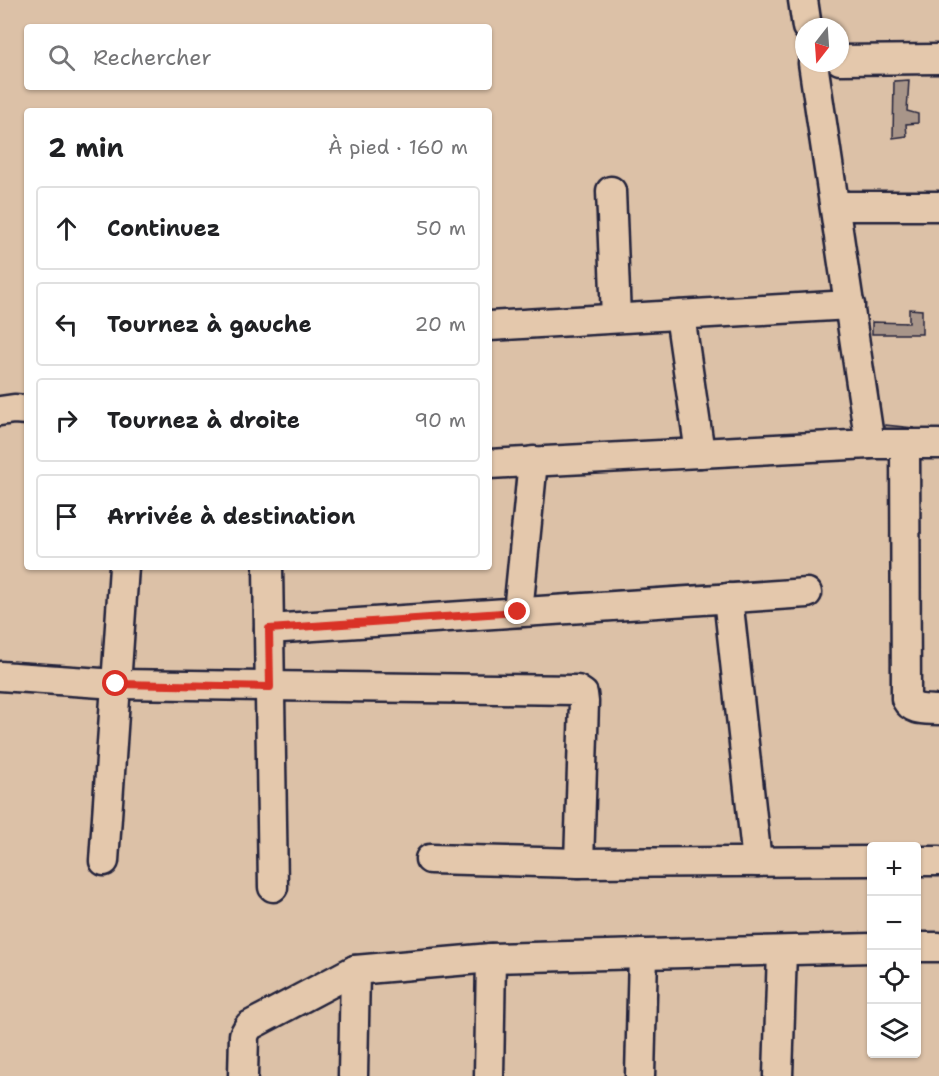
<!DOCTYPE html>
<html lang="fr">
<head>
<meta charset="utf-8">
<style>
  body { margin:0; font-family:"Shantell Sans",sans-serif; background:#f6f6f6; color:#202124 }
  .controls { position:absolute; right:18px; bottom:18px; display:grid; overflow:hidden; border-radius:6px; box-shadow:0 2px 4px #0004 }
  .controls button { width:54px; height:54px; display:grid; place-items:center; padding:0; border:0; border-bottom:2px solid #e0e0e0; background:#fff; color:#202124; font:30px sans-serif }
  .compass { position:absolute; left:795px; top:18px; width:54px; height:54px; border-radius:50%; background:#fff; box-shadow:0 2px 4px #0004; rotate:197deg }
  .stop { position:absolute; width:18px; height:18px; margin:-14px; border:4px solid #d93025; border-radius:50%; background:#fff }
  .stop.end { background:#d93025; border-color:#fff; box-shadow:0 2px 6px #0008 }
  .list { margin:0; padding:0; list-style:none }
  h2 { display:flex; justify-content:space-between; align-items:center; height:78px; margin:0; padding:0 24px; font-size:26px }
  h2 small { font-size:20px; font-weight:400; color:#757577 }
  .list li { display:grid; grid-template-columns:39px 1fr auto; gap:18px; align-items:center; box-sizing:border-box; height:84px; margin:0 12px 12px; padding:0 12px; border:2px solid #e0e0e0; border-radius:6px }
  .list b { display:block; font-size:22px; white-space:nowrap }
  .list em { font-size:20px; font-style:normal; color:#757577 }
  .icon { flex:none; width:33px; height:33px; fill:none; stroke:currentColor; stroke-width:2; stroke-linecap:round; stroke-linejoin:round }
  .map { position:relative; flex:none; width:939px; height:1076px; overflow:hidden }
  .search { position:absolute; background:#fff; box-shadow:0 2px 4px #0004; left:24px; top:24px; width:468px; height:66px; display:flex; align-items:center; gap:15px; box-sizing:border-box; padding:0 21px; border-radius:6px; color:#757577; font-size:22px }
  .panel { position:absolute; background:#fff; box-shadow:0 2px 4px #0004; left:24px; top:108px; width:468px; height:462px; border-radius:6px }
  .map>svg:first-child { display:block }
  .building { fill:#a89589; stroke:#22223b; stroke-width:1.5 }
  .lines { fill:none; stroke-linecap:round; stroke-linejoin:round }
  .minor-casing { stroke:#22223b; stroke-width:33 }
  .minor { stroke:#e4c8ac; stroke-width:28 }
  .route { stroke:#d93025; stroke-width:8 }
</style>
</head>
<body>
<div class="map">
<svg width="939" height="1076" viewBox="0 0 939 1076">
  <rect width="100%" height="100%" fill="#dcc1a7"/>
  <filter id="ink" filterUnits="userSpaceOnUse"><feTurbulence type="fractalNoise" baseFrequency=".0167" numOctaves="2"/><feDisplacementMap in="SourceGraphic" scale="12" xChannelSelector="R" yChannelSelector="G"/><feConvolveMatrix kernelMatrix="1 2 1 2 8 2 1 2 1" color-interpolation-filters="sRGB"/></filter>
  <g filter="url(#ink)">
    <g class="building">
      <polygon points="909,80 907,111 918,114 918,123 906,124 907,136 893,138 894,81"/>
      <polygon points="909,309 922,310 922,334 872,334 872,322 909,323"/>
      <polygon points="885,425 914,428 915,439 885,438"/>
    </g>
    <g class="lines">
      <g class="minor-casing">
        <g id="minor">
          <polyline points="803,0 807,27"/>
          <polyline points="840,60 939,59"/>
          <polyline points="813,63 870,444"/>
          <polyline points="611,191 616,318"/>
          <polyline points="835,206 939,206"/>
          <polyline points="680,315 700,453"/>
          <polyline points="489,326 850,305"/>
          <polyline points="0,411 14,409 27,410"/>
          <path d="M905,444L906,699C913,712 926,709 939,710"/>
          <polyline points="489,464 870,444 939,444"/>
          <polyline points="268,567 273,887"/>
          <polyline points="728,598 757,862"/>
          <polyline points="518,612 533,461"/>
          <polyline points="269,629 807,593"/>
          <polyline points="0,676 116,684 577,690 583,694 584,702 579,863"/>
          <polyline points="430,859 579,863 872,861"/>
          <polyline points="104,861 124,567"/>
          <polyline points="916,861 939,861"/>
          <polyline points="916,947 939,947"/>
          <polyline points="243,1076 244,1035 249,1026 355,970 491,958 872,948"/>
          <polyline points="353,1076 355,970"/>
          <polyline points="489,1076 491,958"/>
          <polyline points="640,1076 643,954"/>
          <polyline points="778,1076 782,951"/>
        </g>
      </g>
      <use href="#minor" class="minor"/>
    </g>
  </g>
  <g class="lines" filter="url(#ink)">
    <polyline class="route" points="116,684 270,687 269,629 518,612"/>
  </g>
</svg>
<div class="controls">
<button>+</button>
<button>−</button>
<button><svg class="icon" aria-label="locate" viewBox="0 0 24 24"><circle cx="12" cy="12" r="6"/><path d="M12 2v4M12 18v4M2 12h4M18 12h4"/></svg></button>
<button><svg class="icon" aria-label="layers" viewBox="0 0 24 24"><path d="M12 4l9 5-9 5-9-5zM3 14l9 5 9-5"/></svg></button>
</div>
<svg class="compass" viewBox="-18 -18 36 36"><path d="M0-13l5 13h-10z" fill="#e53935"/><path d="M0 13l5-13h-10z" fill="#757577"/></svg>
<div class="stop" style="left:116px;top:684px"></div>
<div class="stop end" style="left:518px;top:612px"></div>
<div class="search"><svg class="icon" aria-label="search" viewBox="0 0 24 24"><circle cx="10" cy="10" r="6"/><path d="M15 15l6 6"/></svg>Rechercher</div>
<section class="panel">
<h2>2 min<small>À pied · 160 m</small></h2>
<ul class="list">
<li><svg class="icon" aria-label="ahead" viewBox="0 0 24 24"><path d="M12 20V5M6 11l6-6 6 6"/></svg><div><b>Continuez</b></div><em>50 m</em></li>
<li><svg class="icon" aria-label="left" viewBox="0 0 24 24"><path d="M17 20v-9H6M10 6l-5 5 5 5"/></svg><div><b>Tournez à gauche</b></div><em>20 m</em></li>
<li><svg class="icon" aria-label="right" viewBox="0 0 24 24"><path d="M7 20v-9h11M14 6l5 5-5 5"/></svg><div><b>Tournez à droite</b></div><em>90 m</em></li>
<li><svg class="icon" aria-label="arrive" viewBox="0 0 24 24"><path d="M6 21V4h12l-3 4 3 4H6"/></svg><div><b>Arrivée à destination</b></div></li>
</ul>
</section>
</div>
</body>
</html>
